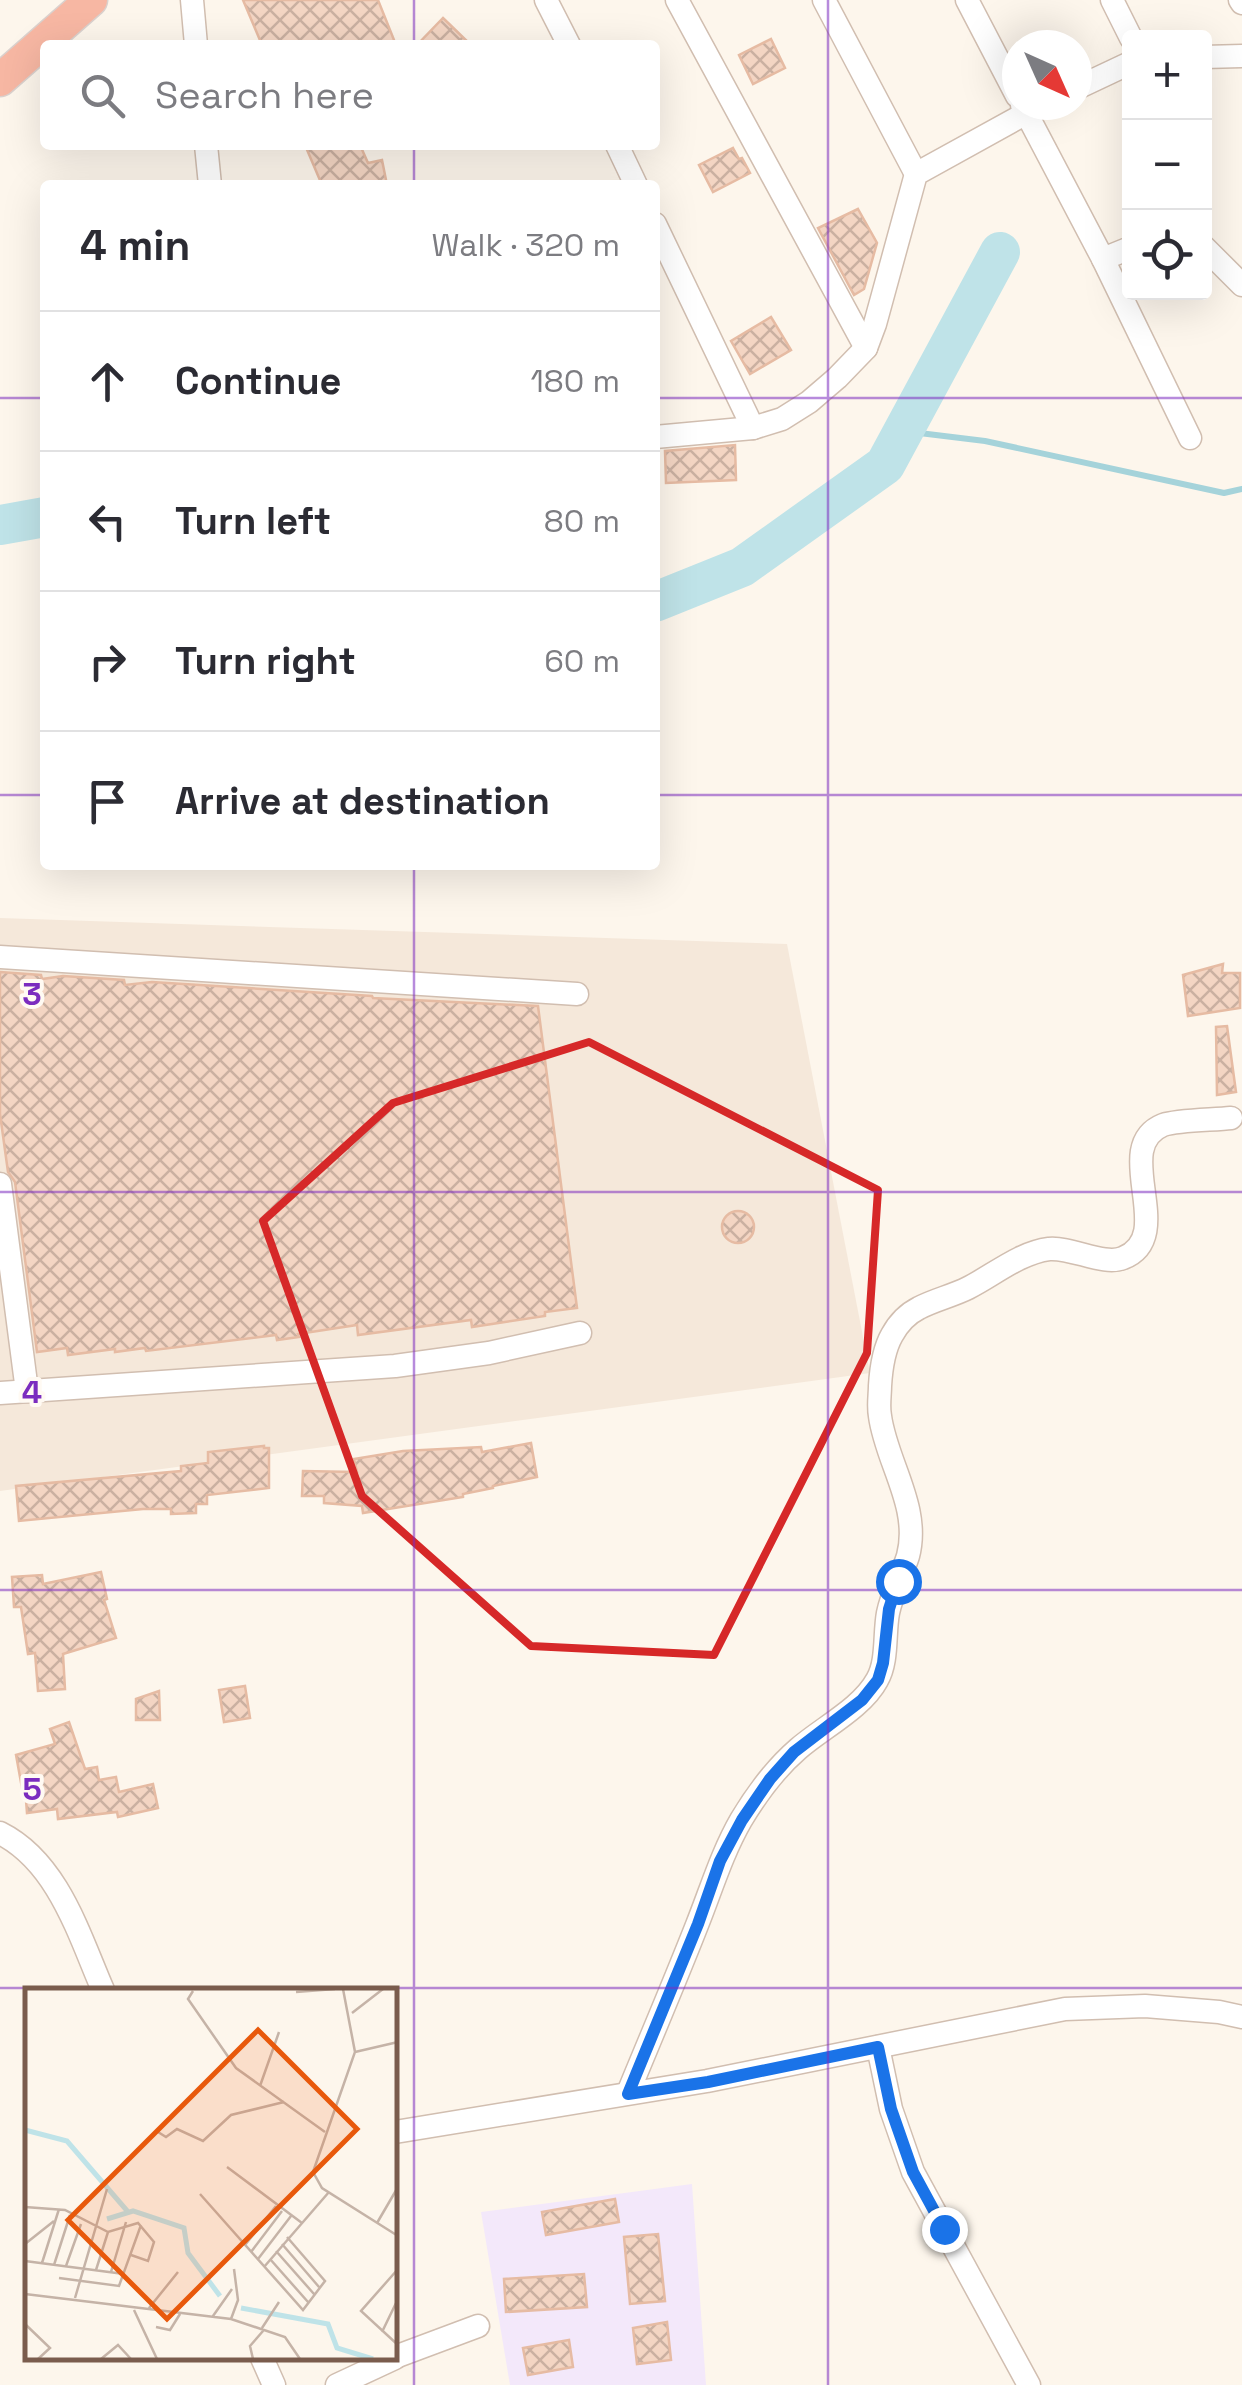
<!DOCTYPE html>
<html lang="en">
<head>
<meta charset="utf-8">
<style>
  body { margin:0; font-family:"Space Grotesk",sans-serif; background:#f2f2f3; color:#2b2b33 }
  .controls { position:absolute; right:30px; top:30px; display:grid; overflow:hidden; border-radius:10px; box-shadow:0 10px 40px #0002 }
  .controls button { width:90px; height:90px; display:grid; place-items:center; padding:0; border:0; border-bottom:2px solid #e1e1e2; background:#fff; color:#2b2b33; font:50px sans-serif }
  .compass { position:absolute; left:1002px; top:30px; width:90px; height:90px; border-radius:50%; background:#fff; box-shadow:0 10px 40px #0002; rotate:135deg }
  .stop { position:absolute; width:30px; height:30px; margin:-22px; border:8px solid #1a73e8; border-radius:50%; background:#fff }
  .stop.end { background:#1a73e8; border-color:#fff; box-shadow:0 2px 10px #0008 }
  .list { margin:0; padding:0; list-style:none }
  h2 { display:flex; justify-content:space-between; align-items:center; height:130px; margin:0; padding:0 40px; font-size:42px }
  h2 small { font-size:32px; font-weight:400; color:#7c7c81 }
  .list li { display:grid; grid-template-columns:65px 1fr auto; gap:30px; align-items:center; box-sizing:border-box; height:140px; padding:0 40px; border-top:2px solid #e1e1e2 }
  .list b { display:block; font-size:38px; white-space:nowrap }
  .list em { font-size:32px; font-style:normal; color:#7c7c81 }
  .icon { flex:none; width:55px; height:55px; fill:none; stroke:currentColor; stroke-width:2; stroke-linecap:round; stroke-linejoin:round }
  .map { position:relative; flex:none; width:1242px; height:2385px; overflow:hidden }
  .search { position:absolute; background:#fff; box-shadow:0 10px 40px #0002; left:40px; top:40px; width:620px; height:110px; display:flex; align-items:center; gap:25px; box-sizing:border-box; padding:0 35px; border-radius:10px; color:#7c7c81; font-size:38px }
  .panel { position:absolute; background:#fff; box-shadow:0 10px 40px #0002; left:40px; top:180px; width:620px; height:690px; border-radius:10px }
  .map>svg:first-child { display:block }
  .residential { fill:#f5e8da }
  .education { fill:#f3e8fa }
  .lines { fill:none; stroke-linecap:round; stroke-linejoin:round }
  .stream { stroke:#a5d3da; stroke-width:6 }
  .river { stroke:#bfe3e8; stroke-width:40 }
  .building { fill:url(#building-cross-hatch); stroke:#e6bba3; stroke-width:2.5 }
  .minor-casing { stroke:#d1beb0; stroke-width:25 }
  .highway-casing { stroke:#dad1cd; stroke-width:35 }
  .minor { stroke:#fff; stroke-width:22 }
  .highway { stroke:#f7b7a3; stroke-width:32 }
  .route { stroke:#1a73e8; stroke-width:12 }
  .marked { fill:none; stroke:#d62828; stroke-width:8; stroke-linejoin:round }
  .grid { fill:none; stroke:#7b2cbf; stroke-width:2.5; stroke-opacity:0.55 }
  .inset-river { fill:none; stroke:#bfe3e8; stroke-width:5 }
  .inset-road { fill:none; stroke:#c5b3a7; stroke-width:2.5 }
  .view { fill:#e8590c; fill-opacity:0.15; stroke:#e8590c; stroke-width:5 }
  .inset-edge { fill:none; stroke:#7a5c4d; stroke-width:5 }
  .grid-label { font-size:32px; text-anchor:middle; font-weight:bold; fill:#7b2cbf; stroke:#fffaf3; stroke-width:8; stroke-linejoin:round; paint-order:stroke }
</style>
</head>
<body>
<div class="map">
<svg width="1242" height="2385" viewBox="0 0 1242 2385">
  <defs>
    <pattern id="building-cross-hatch" width="8" height="8" patternUnits="userSpaceOnUse" patternTransform="scale(2.5)"><rect width="8" height="8" fill="#f3d5c3"/><path d="M0 0l8 8M0 8l8-8" fill="none" stroke="#cab0a1"/></pattern>
  </defs>
  <rect width="100%" height="100%" fill="#fdf6ec"/>
  <polygon class="residential" points="0,918 787,944 870,1373 0,1491"/>
  <polygon class="education" points="692,2184 706,2385 510,2385 481,2212"/>
  <g class="lines">
    <polyline class="stream" points="903,431 985,441 1224,493 1242,489"/>
    <g class="river">
      <polyline points="0,525 45,517"/>
      <polyline points="655,602 742,567 885,465 1000,252"/>
    </g>
  </g>
  <g class="building">
    <polygon points="243,0 378,0 396,45 262,45"/>
    <polygon points="443,18 471,45 417,45"/>
    <polygon points="771,39 785,68 753,84 739,55"/>
    <polygon points="305,145 360,145 368,163 382,160 387,185 322,185"/>
    <polygon points="733,148 739,159 742,158 750,173 713,192 699,165"/>
    <polygon points="858,209 877,243 864,289 854,295 818,228"/>
    <polygon points="771,317 791,350 750,374 731,341"/>
    <polygon points="735,445 736,480 666,483 665,451"/>
    <polygon points="1223,964 1222,973 1240,973 1240,1008 1188,1016 1183,975"/>
    <polygon points="0,972 41,975 42,979 63,976 124,980 125,985 152,982 372,996 373,998 538,1006 577,1308 545,1312 545,1316 472,1327 471,1320 358,1335 357,1325 298,1334 299,1337 277,1340 276,1335 146,1351 145,1348 115,1352 115,1349 68,1355 67,1348 37,1352 15,1182 8,1172 0,1114"/>
    <polygon points="1227,1026 1236,1092 1217,1095 1216,1027"/>
    <circle cx="738" cy="1227" r="16"/>
    <polygon points="531,1443 537,1477 493,1486 493,1488 463,1494 463,1497 363,1513 362,1506 324,1503 324,1496 302,1496 303,1471 357,1472 354,1459 403,1451 481,1447 482,1452"/>
    <polygon points="264,1446 264,1448 269,1448 269,1488 207,1495 207,1504 196,1504 196,1513 171,1514 171,1509 143,1509 19,1521 16,1486 181,1471 181,1466 208,1463 208,1452"/>
    <polygon points="101,1572 107,1599 104,1600 116,1638 63,1654 65,1689 38,1691 35,1653 28,1654 21,1607 14,1607 12,1577 42,1575 43,1584"/>
    <polygon points="245,1686 250,1718 224,1722 219,1690"/>
    <polygon points="159,1691 160,1720 136,1720 136,1699"/>
    <polygon points="69,1722 85,1769 97,1767 99,1780 116,1777 119,1792 153,1784 158,1808 118,1817 117,1812 58,1819 57,1809 27,1813 25,1787 22,1788 16,1755 55,1744 50,1729"/>
    <polygon points="615,2199 619,2222 546,2235 542,2212"/>
    <polygon points="658,2234 665,2301 630,2304 624,2237"/>
    <polygon points="584,2274 587,2307 506,2312 504,2279"/>
    <polygon points="667,2322 671,2360 637,2364 633,2328"/>
    <polygon points="569,2340 573,2367 528,2375 523,2348"/>
  </g>
  <g class="lines">
    <g class="minor-casing">
      <g id="minor">
        <polyline points="192,0 196,45"/>
        <polyline points="546,0 569,45"/>
        <polyline points="677,0 866,348"/>
        <polyline points="824,0 916,174"/>
        <polyline points="967,0 1017,96"/>
        <polyline points="1112,0 1131,38"/>
        <polyline points="1240,0 1242,3"/>
        <polyline points="1204,57 1242,56"/>
        <polyline points="1077,88 1130,63"/>
        <polyline points="1022,105 1103,259 1190,438"/>
        <polyline points="206,145 210,185"/>
        <polyline points="617,145 636,185"/>
        <polyline points="655,224 753,428"/>
        <polyline points="1204,247 1242,285"/>
        <polyline points="1103,259 1130,248"/>
        <polyline points="655,437 753,428 782,419 809,402 837,378 866,348 875,324 916,174 1041,105"/>
        <polyline points="0,957 577,994"/>
        <polyline points="0,1184 27,1391"/>
        <polyline points="0,1393 395,1366 489,1353 580,1333"/>
        <path d="M0,1833C58,1862 79,1935 103,1990"/>
        <polyline points="878,2047 891,2109 913,2172 1029,2385"/>
        <path d="M628,2093C651,2037 675,1981 697,1925C711,1890 722,1853 741,1820C756,1795 776,1768 798,1749C822,1728 862,1708 877,1680C888,1661 884,1634 888,1613C892,1593 902,1575 908,1556C921,1507 886,1462 880,1416C878,1406 880,1395 880,1386C881,1369 884,1349 892,1335C898,1324 907,1314 919,1308C934,1300 952,1296 968,1288C994,1275 1019,1253 1049,1249C1072,1247 1104,1266 1123,1258C1179,1236 1109,1147 1163,1125C1178,1120 1214,1120 1231,1118"/>
        <polyline points="395,2132 707,2081 1065,2009 1145,2006 1219,2012 1242,2017"/>
        <polyline points="395,2357 478,2326"/>
        <polyline points="262,2358 274,2385"/>
        <polyline points="337,2385 395,2358"/>
      </g>
    </g>
    <g class="highway-casing">
      <polyline id="highway" points="0,80 91,0"/>
    </g>
    <use href="#minor" class="minor"/>
    <use href="#highway" class="highway"/>
  </g>
  <g class="lines">
    <polyline class="route" points="898,1581 889,1609 883,1663 878,1680 862,1700 794,1752 770,1779 742,1820 720,1861 698,1924 628,2094 708,2082 878,2047 891,2109 913,2172 944,2229"/>
  </g>
  <path class="marked" d="M589,1042L878,1190L867,1353L714,1655L531,1646L362,1496L263,1221L393,1103Z"/>
  <path class="grid" d="M414,0V45M828,0V2385M414,145V185M0,398H45M655,398H1242M0,795H45M655,795H1242M414,865V2385M0,1192H1242M0,1590H1242M0,1988H1242"/>
  <g transform="translate(25 1988)">
    <rect width="372" height="372" fill="#fdf6ec"/>
    <path class="inset-river" d="M0,142L42,153L104,225M82,231L108,223L159,240L163,265L195,308M216,320L303,336L312,360L348,371"/>
    <path class="inset-road" d="M318,1L330,64L288,184L297,200L373,248M168,3L163,11L211,80L300,144M271,4L310,1M327,25L358,1M330,64L373,54M235,98L254,44M133,144L141,149L152,141L178,153L206,127L259,114M202,179L277,235M175,206L278,322L300,293L262,249M0,219L40,222L83,244L113,235L129,254L123,273L106,267M352,235L373,199M0,256L29,233M257,256L294,299M220,257L251,218M251,263L289,306M226,264L257,223M233,271L266,228M245,271L283,314M0,273L99,286M17,275L34,221M29,277L45,227M41,278L56,236M239,279L304,204M373,281L336,323L373,357M71,282L83,244M86,284L101,234M34,290L94,298L116,237M0,306L206,331L260,349L275,371M50,310L82,201M124,320L153,284M109,322L132,371M188,328L207,301M206,331L213,312L209,281M0,336L25,360L13,371M131,339L145,342L155,326M237,340L254,314M357,344L372,313M76,371L93,357L106,371M228,371L225,358L238,343"/>
    <path class="view" d="M233,42L332,141L142,331L43,232Z"/>
    <rect width="372" height="372" class="inset-edge"/>
  </g>
  <g class="grid-label">
    <text x="32" y="1005">3</text>
    <text x="32" y="1403">4</text>
    <text x="32" y="1800">5</text>
  </g>
</svg>
<div class="controls">
<button>+</button>
<button>−</button>
<button><svg class="icon" aria-label="locate" viewBox="0 0 24 24"><circle cx="12" cy="12" r="6"/><path d="M12 2v4M12 18v4M2 12h4M18 12h4"/></svg></button>
</div>
<svg class="compass" viewBox="-18 -18 36 36"><path d="M0-13l5 13h-10z" fill="#e53935"/><path d="M0 13l5-13h-10z" fill="#7c7c81"/></svg>
<div class="stop" style="left:898px;top:1581px"></div>
<div class="stop end" style="left:944px;top:2229px"></div>
<div class="search"><svg class="icon" aria-label="search" viewBox="0 0 24 24"><circle cx="10" cy="10" r="6"/><path d="M15 15l6 6"/></svg>Search here</div>
<section class="panel">
<h2>4 min<small>Walk · 320 m</small></h2>
<ul class="list">
<li><svg class="icon" aria-label="ahead" viewBox="0 0 24 24"><path d="M12 20V5M6 11l6-6 6 6"/></svg><div><b>Continue</b></div><em>180 m</em></li>
<li><svg class="icon" aria-label="left" viewBox="0 0 24 24"><path d="M17 20v-9H6M10 6l-5 5 5 5"/></svg><div><b>Turn left</b></div><em>80 m</em></li>
<li><svg class="icon" aria-label="right" viewBox="0 0 24 24"><path d="M7 20v-9h11M14 6l5 5-5 5"/></svg><div><b>Turn right</b></div><em>60 m</em></li>
<li><svg class="icon" aria-label="arrive" viewBox="0 0 24 24"><path d="M6 21V4h12l-3 4 3 4H6"/></svg><div><b>Arrive at destination</b></div></li>
</ul>
</section>
</div>
</body>
</html>
